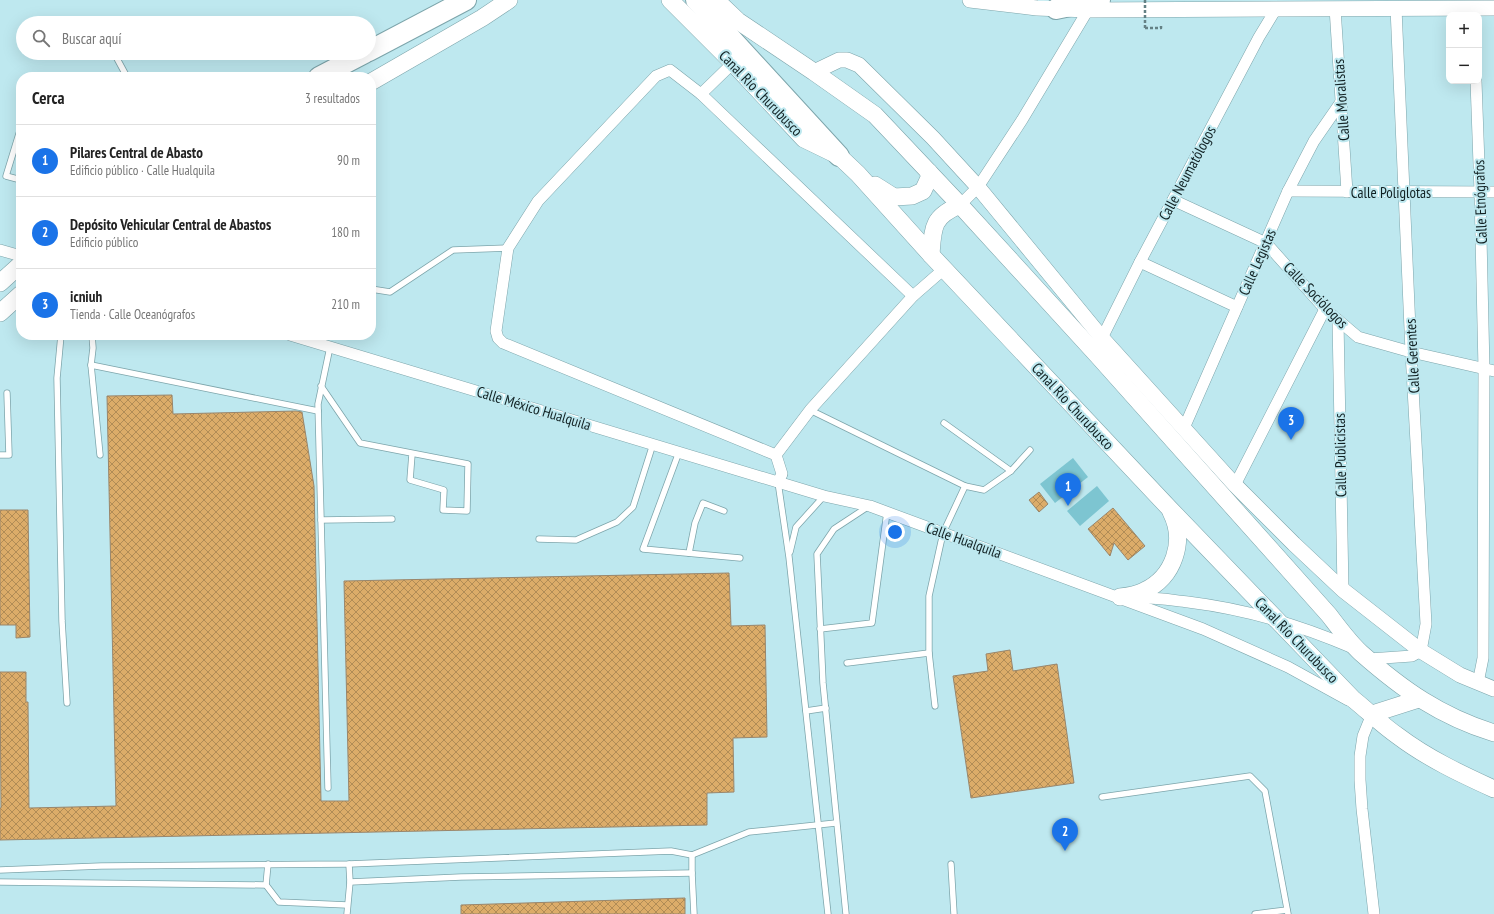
<!DOCTYPE html>
<html lang="es">
<head>
<meta charset="utf-8">
<style>
  body { margin:0; font-family:"PT Sans Narrow",sans-serif; background:#f2f2f2; color:#222 }
  .controls { position:absolute; right:12px; top:12px; display:grid; overflow:hidden; border-radius:8px; box-shadow:0 4px 16px #0002 }
  .controls button { width:36px; height:36px; display:grid; place-items:center; padding:0; border:0; border-bottom:1px solid #e0e0e0; background:#fff; color:#222; font:20px sans-serif }
  .you { position:absolute; left:895px; top:532px; width:14px; height:14px; margin:-10px; border:3px solid #fff; border-radius:50%; background:#1a73e8; box-shadow:0 0 0 6px #1a73e833 }
  .badge { display:grid; place-items:center; width:26px; height:26px; border-radius:50%; background:#1a73e8; color:#fff; font-size:13px; font-weight:700 }
  .pin { position:absolute; translate:-50% -33px; filter:drop-shadow(0 1px 2px #0008) }
  .pin::after { content:''; position:absolute; top:21px; width:14px; height:12px; background:inherit; clip-path:polygon(0 0,100% 0,50% 100%) }
  .list { margin:0; padding:0; list-style:none }
  h2 { display:flex; justify-content:space-between; align-items:center; height:52px; margin:0; padding:0 16px; font-size:17px }
  h2 small { font-size:13px; font-weight:400; color:#767676 }
  .list li { display:grid; grid-template-columns:26px 1fr auto; gap:12px; align-items:center; box-sizing:border-box; height:72px; padding:0 16px; border-top:1px solid #e0e0e0 }
  .list b { display:block; font-size:15px; white-space:nowrap }
  .list p { margin:0; font-size:13px; white-space:nowrap; color:#767676 }
  .list em { font-size:13px; font-style:normal; color:#767676 }
  .icon { flex:none; width:22px; height:22px; fill:none; stroke:currentColor; stroke-width:2; stroke-linecap:round; stroke-linejoin:round }
  .map { position:relative; flex:none; width:1494px; height:914px; overflow:hidden }
  .search { position:absolute; background:#fff; box-shadow:0 4px 16px #0002; left:16px; top:16px; width:360px; height:44px; display:flex; align-items:center; gap:10px; box-sizing:border-box; padding:0 14px; border-radius:22px; color:#767676; font-size:15px }
  .panel { position:absolute; background:#fff; box-shadow:0 4px 16px #0002; left:16px; top:72px; width:360px; height:268px; border-radius:16px }
  .map>svg:first-child { display:block }
  .grass { fill:#7dc5d1 }
  .building { fill:url(#building-cross-hatch); stroke:#99866c }
  .lines { fill:none; stroke-linecap:round; stroke-linejoin:round }
  .lane-casing { stroke:#7da5ab; stroke-width:7 }
  .street-casing { stroke:#7da5ab; stroke-width:12 }
  .secondary-casing { stroke:#7da5ab; stroke-width:16 }
  .primary-casing { stroke:#7da5ab; stroke-width:18 }
  .highway-casing { stroke:#7da5ab; stroke-width:22 }
  .path { stroke:#648185; stroke-width:2.5; stroke-dasharray:3 2; stroke-linecap:butt }
  .lane { stroke:#fff; stroke-width:5.5 }
  .street { stroke:#fff; stroke-width:11 }
  .secondary { stroke:#fff; stroke-width:15 }
  .primary { stroke:#fff; stroke-width:17 }
  .highway { stroke:#fff; stroke-width:20 }
  .path-bridge { stroke:#648185; stroke-width:2.5; stroke-dasharray:3 2; stroke-linecap:butt }
  .labels { text-anchor:middle; dominant-baseline:central; stroke-width:4; stroke-linejoin:round; paint-order:stroke }
  .street-label { font-size:15px; fill:#112123; stroke:#bee8ef }
</style>
</head>
<body>
<div class="map">
<svg width="1494" height="914" viewBox="0 0 1494 914">
  <defs>
    <pattern id="building-cross-hatch" width="8" height="8" patternUnits="userSpaceOnUse"><rect width="8" height="8" fill="#dcac69"/><path d="M0 0l8 8M0 8l8-8" fill="none" stroke="#b18c56"/></pattern>
  </defs>
  <rect width="100%" height="100%" fill="#bee8ef"/>
  <g class="grass">
    <polygon points="1073,458 1088,477 1055,503 1040,484"/>
    <polygon points="1097,486 1109,501 1080,526 1067,511"/>
  </g>
  <g class="building">
    <polygon points="172,395 173,414 296,411 302,412 314,486 321,801 349,801 344,581 729,573 731,626 765,625 767,737 733,738 734,792 707,793 707,825 0,840 0,808 1,808 0,672 26,672 26,702 28,702 29,808 116,806 107,396"/>
    <polygon points="1039,492 1048,504 1039,512 1029,500"/>
    <polygon points="1113,508 1145,546 1128,560 1114,543 1110,556 1088,529"/>
    <polygon points="0,510 28,510 30,637 16,638 16,625 0,625"/>
    <polygon points="1010,650 1013,671 1057,664 1074,783 971,798 953,676 988,671 986,654"/>
    <polygon points="685,898 685,914 461,914 461,905"/>
  </g>
  <g class="lines">
    <g class="lane-casing">
      <g id="lane">
        <polyline points="114,53 127,77"/>
        <polyline points="21,127 6,176 21,180"/>
        <polyline points="371,289 390,292 453,250 508,248"/>
        <polyline points="61,335 57,378 62,621 67,703"/>
        <polyline points="91,365 93,348 92,335"/>
        <polyline points="321,386 360,443 468,464 467,511 443,510 444,490 410,480 412,454"/>
        <polyline points="810,410 965,486"/>
        <polyline points="944,423 1011,471"/>
        <polyline points="679,452 643,549 740,558"/>
        <polyline points="0,455 9,455 7,393"/>
        <polyline points="100,455 91,365 318,411"/>
        <polyline points="778,482 789,557 828,914"/>
        <polyline points="321,520 392,519"/>
        <polyline points="539,539 576,540 617,522 633,507 653,444"/>
        <polyline points="790,552 796,527 824,496"/>
        <polyline points="689,553 695,523 703,503 724,511"/>
        <polyline points="820,629 872,623 887,512"/>
        <polyline points="847,663 929,653"/>
        <polyline points="935,706 929,653 929,596 943,533 965,486 984,490 1011,471 1030,450"/>
        <polyline points="806,711 826,708"/>
        <polyline points="328,788 318,404 330,347"/>
        <polyline points="1102,797 1250,776 1265,791 1288,914"/>
        <polyline points="692,855 692,873 694,914"/>
        <polyline points="951,864 954,914"/>
        <polyline points="0,870 101,866 349,864 671,851 692,855 749,832 836,823"/>
        <polyline points="0,882 266,885 279,902 347,905"/>
        <polyline points="350,882 461,877 692,873"/>
        <polyline points="266,885 268,864"/>
        <polyline points="347,914 350,882 349,864"/>
        <polyline points="846,914 823,683 817,554 834,529 869,506"/>
        <polyline points="1255,914 1287,910"/>
      </g>
    </g>
    <g class="street-casing">
      <g id="street">
        <polyline points="1335,8 1347,192"/>
        <polyline points="1476,81 1480,192 1484,369 1483,658 1478,683"/>
        <polyline points="701,94 733,63"/>
        <polyline points="1288,191 1494,192"/>
        <polyline points="1173,200 1266,243 1325,309 1358,337 1411,352 1494,371"/>
        <polyline points="960,205 978,187 1022,120 1088,10"/>
        <polyline points="0,250 21,256"/>
        <polyline points="1140,262 1237,307"/>
        <polyline points="1338,320 1343,590"/>
        <polyline points="290,335 824,496 870,506 1203,629 1288,667 1348,700"/>
        <polyline points="1102,338 1140,262 1259,37 1276,9"/>
        <polyline points="1184,428 1288,191 1314,141 1341,102"/>
        <polyline points="776,455 503,343 498,338 496,331 508,248 538,201 656,76 670,70 701,94 913,296"/>
        <polyline points="776,455 810,410 913,296 944,269"/>
        <polyline points="776,455 782,474 778,482"/>
        <polyline points="1235,485 1325,309"/>
        <path d="M1135,598C1153,597 1170,600 1188,602C1245,609 1300,625 1353,648"/>
        <polyline points="1369,659 1412,656 1421,651 1426,624 1411,352 1396,8"/>
        <polyline points="1368,712 1372,714 1363,736 1360,756 1360,780 1362,809 1374,914"/>
      </g>
    </g>
    <g class="secondary-casing">
      <g id="secondary">
        <polyline points="970,0 1037,8 1088,10 1494,8"/>
        <polyline points="814,72 839,60 847,60 859,65 933,138 978,187 1102,338 1235,485 1294,544 1343,590 1421,651 1460,675 1494,689"/>
      </g>
    </g>
    <g class="primary-casing">
      <g id="primary">
        <path d="M670,0L733,63L804,139L839,156L858,174L931,255L1169,508L1353,699C1368,711 1382,725 1398,736C1427,758 1461,774 1494,789"/>
        <path d="M716,0L738,21L814,72L875,115L960,205L1098,356L1329,615C1339,628 1349,642 1361,653C1403,690 1440,716 1494,733"/>
        <polyline points="371,82 482,18 509,0"/>
        <polyline points="875,185 894,197 912,196 923,191 929,178 929,172"/>
        <path d="M931,255C933,227 932,217 960,205"/>
        <polyline points="0,283 21,264"/>
        <polyline points="0,313 21,294"/>
        <path d="M1120,597C1128,596 1136,595 1144,591C1174,577 1186,541 1171,512"/>
        <polyline points="1372,714 1419,699"/>
      </g>
    </g>
    <g class="highway-casing">
      <g id="highway">
        <polyline points="696,0 839,156"/>
        <polyline points="1056,9 1100,0"/>
        <polyline points="369,51 466,0"/>
        <polyline points="319,77 365,53"/>
      </g>
    </g>
    <polyline class="path" points="1145,28 1161,28 1161,24"/>
    <use href="#lane" class="lane"/>
    <use href="#street" class="street"/>
    <use href="#secondary" class="secondary"/>
    <use href="#primary" class="primary"/>
    <use href="#highway" class="highway"/>
    <polyline class="path-bridge" points="1145,0 1145,28"/>
  </g>
  <g class="labels">
    <g class="street-label">
      <text transform="translate(761 93) rotate(46)">Canal Río Churubusco</text>
      <text transform="translate(1341 100) rotate(-94)">Calle Moralistas</text>
      <text transform="translate(1187 173) rotate(-62)">Calle Neumatólogos</text>
      <text x="1391" y="192">Calle Poliglotas</text>
      <text transform="translate(1480 202) rotate(-92)">Calle Etnógrafos</text>
      <text transform="translate(1257 262) rotate(-66)">Calle Legistas</text>
      <text transform="translate(1316 295) rotate(46)">Calle Sociólogos</text>
      <text transform="translate(1412 356) rotate(-93)">Calle Gerentes</text>
      <text transform="translate(1073 406) rotate(47)">Canal Río Churubusco</text>
      <text transform="translate(534 408) rotate(17)">Calle México Hualquila</text>
      <text transform="translate(1340 455) rotate(-91)">Calle Publicistas</text>
      <text transform="translate(964 540) rotate(20)">Calle Hualquila</text>
      <text transform="translate(1297 640) rotate(46)">Canal Río Churubusco</text>
    </g>
  </g>
</svg>
<div class="controls">
<button>+</button>
<button>−</button>
</div>
<div class="you"></div>
<div class="pin badge" style="left:1068px;top:506px">1</div>
<div class="pin badge" style="left:1065px;top:851px">2</div>
<div class="pin badge" style="left:1291px;top:440px">3</div>
<div class="search"><svg class="icon" aria-label="search" viewBox="0 0 24 24"><circle cx="10" cy="10" r="6"/><path d="M15 15l6 6"/></svg>Buscar aquí</div>
<section class="panel">
<h2>Cerca<small>3 resultados</small></h2>
<ul class="list">
<li><span class="badge">1</span><div><b>Pilares Central de Abasto</b><p>Edificio público · Calle Hualquila</p></div><em>90 m</em></li>
<li><span class="badge">2</span><div><b>Depósito Vehicular Central de Abastos</b><p>Edificio público</p></div><em>180 m</em></li>
<li><span class="badge">3</span><div><b>icniuh</b><p>Tienda · Calle Oceanógrafos</p></div><em>210 m</em></li>
</ul>
</section>
</div>
</body>
</html>
